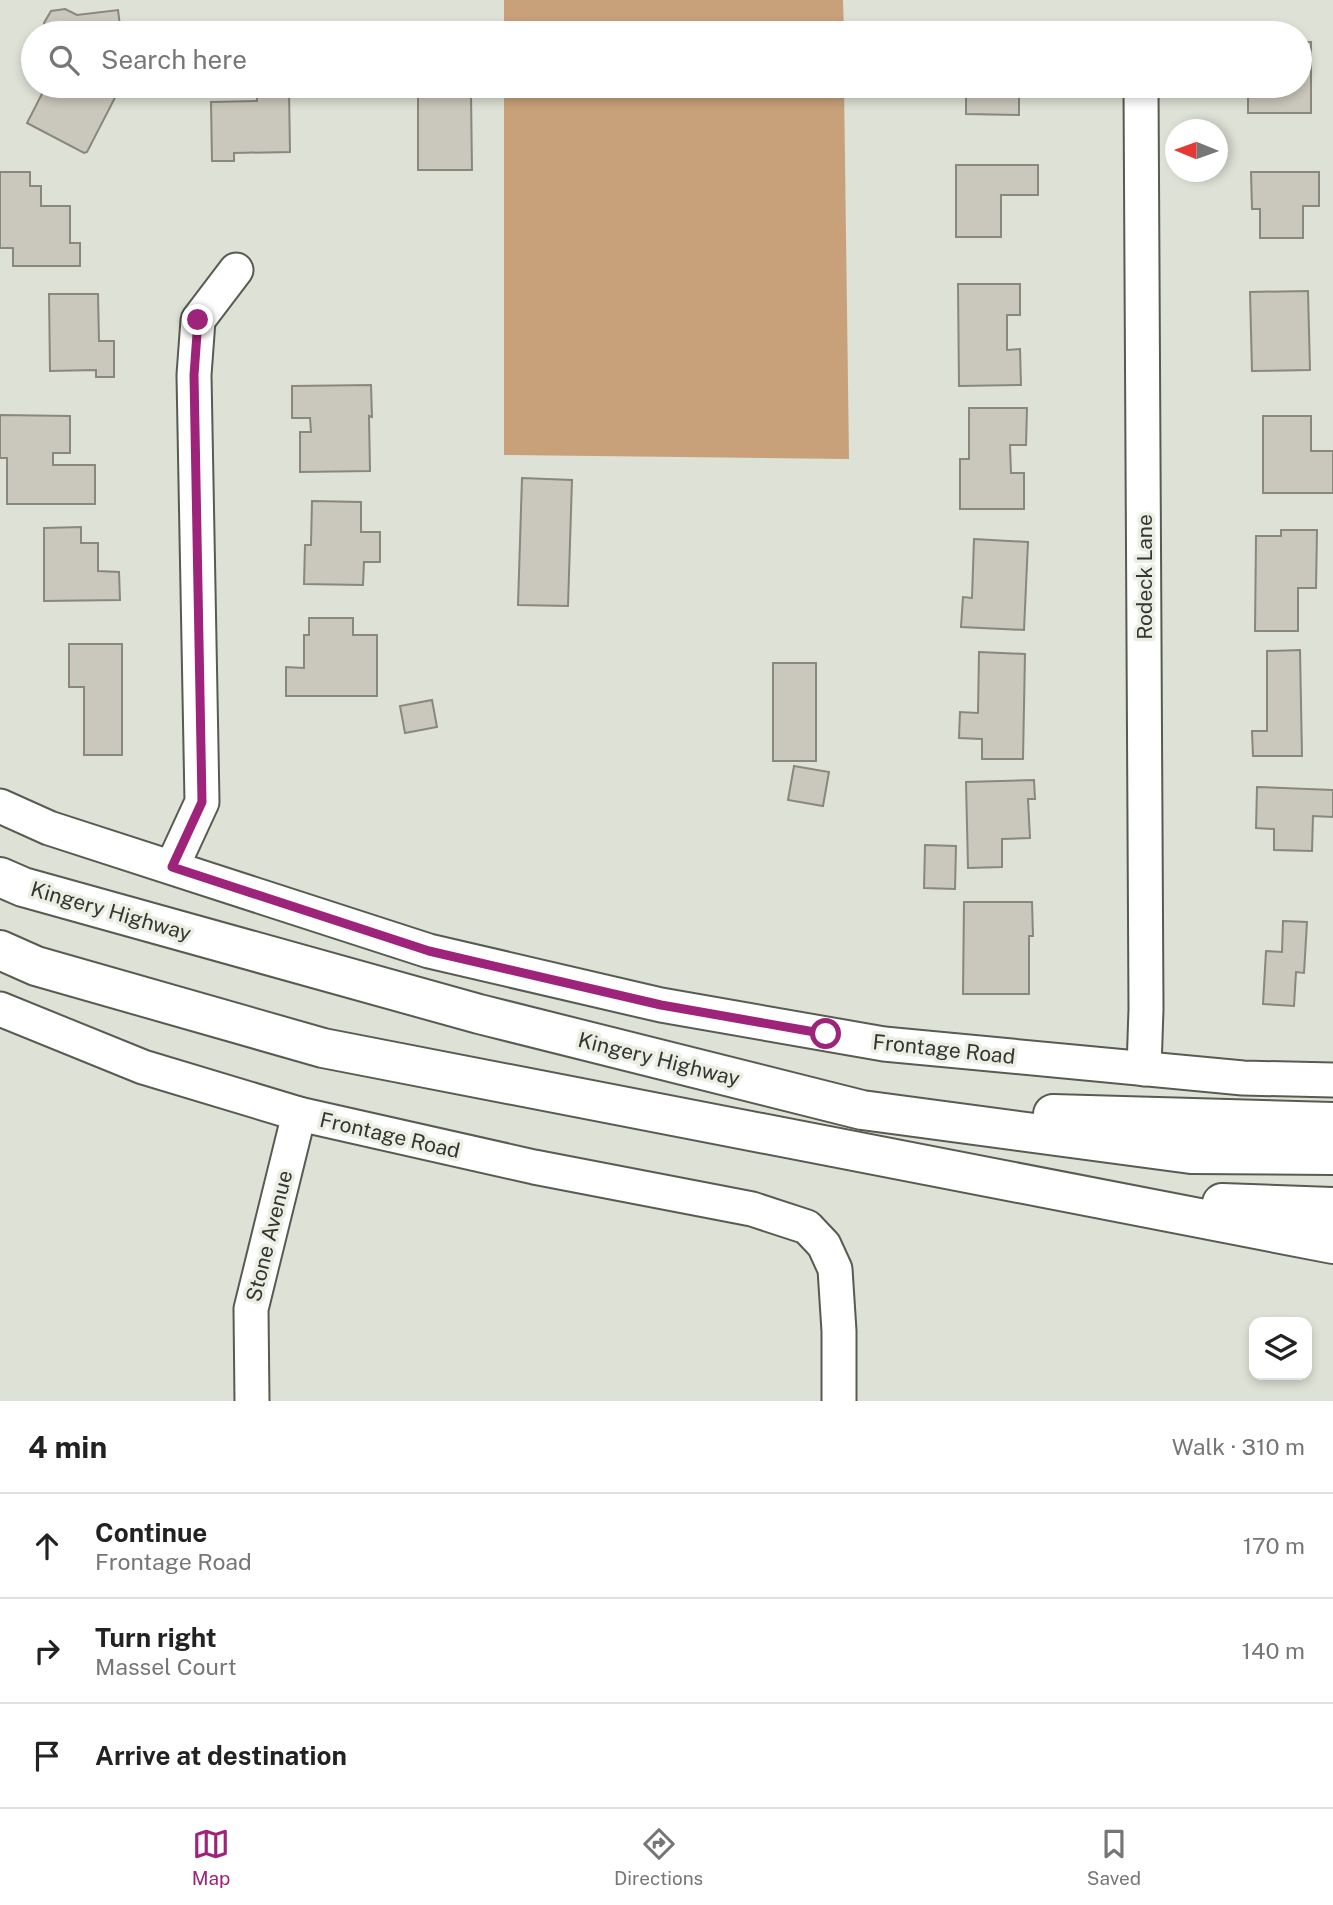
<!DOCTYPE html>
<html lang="en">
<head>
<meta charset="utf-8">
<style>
  body { margin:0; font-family:"Public Sans",sans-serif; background:#f2f2f2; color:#222 }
  .controls { position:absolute; right:21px; bottom:21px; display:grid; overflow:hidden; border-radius:14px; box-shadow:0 4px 10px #0003 }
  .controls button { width:63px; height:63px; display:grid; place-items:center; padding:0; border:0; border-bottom:2px solid #e0e0e0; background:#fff; color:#222; font:35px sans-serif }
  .compass { position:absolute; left:1165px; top:119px; width:63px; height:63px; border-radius:50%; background:#fff; box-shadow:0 4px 10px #0003; rotate:271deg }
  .stop { position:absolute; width:21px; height:21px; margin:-16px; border:5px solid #9e247b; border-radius:50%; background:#fff }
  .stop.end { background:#9e247b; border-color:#fff; box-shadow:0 2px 7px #0008 }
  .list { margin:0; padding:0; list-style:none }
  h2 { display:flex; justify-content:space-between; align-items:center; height:91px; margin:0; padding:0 28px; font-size:30px }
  h2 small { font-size:23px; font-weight:400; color:#767676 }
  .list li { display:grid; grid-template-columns:46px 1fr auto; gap:21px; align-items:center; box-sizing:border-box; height:105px; padding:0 28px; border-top:2px solid #e0e0e0 }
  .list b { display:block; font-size:26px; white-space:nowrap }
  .list p { margin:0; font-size:23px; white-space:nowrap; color:#767676 }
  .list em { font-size:23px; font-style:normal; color:#767676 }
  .icon { flex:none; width:38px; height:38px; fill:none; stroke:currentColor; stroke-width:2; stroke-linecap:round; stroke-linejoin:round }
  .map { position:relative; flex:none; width:1333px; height:1401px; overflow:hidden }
  .search { position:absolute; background:#fff; box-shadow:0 4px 10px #0003; left:21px; right:21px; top:21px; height:77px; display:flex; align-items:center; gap:18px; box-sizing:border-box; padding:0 24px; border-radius:38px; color:#767676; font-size:26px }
  .sheet { height:406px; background:#fff }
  nav { display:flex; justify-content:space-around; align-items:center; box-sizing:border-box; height:98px; border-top:2px solid #e0e0e0; background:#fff; font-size:19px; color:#767676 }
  nav a { display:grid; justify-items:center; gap:4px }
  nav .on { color:#9e247b }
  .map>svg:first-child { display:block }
  .forest { fill:#c8a17a }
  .building { fill:#cac7bc; stroke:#8a877c; stroke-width:2 }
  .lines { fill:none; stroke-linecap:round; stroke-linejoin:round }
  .street-casing { stroke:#585b51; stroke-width:37 }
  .highway-casing { stroke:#585b51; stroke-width:42 }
  .street { stroke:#fff; stroke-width:33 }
  .highway { stroke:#fff; stroke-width:38 }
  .route { stroke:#9e247b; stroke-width:9 }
  .labels { text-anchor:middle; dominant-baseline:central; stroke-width:7; stroke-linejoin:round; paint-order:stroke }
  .street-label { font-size:21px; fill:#353631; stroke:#ebeee3 }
</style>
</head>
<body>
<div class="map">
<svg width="1333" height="1401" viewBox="0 0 1333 1401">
  <rect width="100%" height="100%" fill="#dee1d6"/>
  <g class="forest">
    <polygon points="504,0 843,0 844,33 504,33"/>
    <polygon points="504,86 844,86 849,459 504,455"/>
  </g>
  <g class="building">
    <polygon points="65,9 77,15 118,10 121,33 46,33 44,23 51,11"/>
    <polygon points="1300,42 1311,42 1311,113 1248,113 1248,87 1300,86"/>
    <polygon points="46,86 121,86 87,152 84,153 27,123"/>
    <polygon points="966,86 1046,86 1046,91 1019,91 1019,115 966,114"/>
    <polygon points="289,91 290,152 234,153 234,161 212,161 211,102 257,101 257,92"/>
    <polygon points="418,94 471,94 472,170 418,170"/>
    <polygon points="956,165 1038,165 1038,195 1001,195 1001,237 956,237"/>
    <polygon points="0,172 30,172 30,186 41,186 41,206 70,206 70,243 80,243 80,266 13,266 13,248 0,248"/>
    <polygon points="1251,172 1319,172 1319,206 1303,206 1303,238 1260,238 1260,209 1252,209"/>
    <polygon points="958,284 1020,284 1020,315 1007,315 1007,350 1020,349 1021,385 959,386"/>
    <polygon points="1308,291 1310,370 1252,371 1250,292"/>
    <polygon points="49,294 98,294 99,341 114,341 114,377 96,377 96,370 50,371"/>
    <polygon points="371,385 372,417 369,416 370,471 300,472 300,432 311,432 310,418 292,418 292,386"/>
    <polygon points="969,408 1027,408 1026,445 1010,445 1011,473 1024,473 1024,509 960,509 960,459 969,459"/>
    <polygon points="0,415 70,416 70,453 53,453 53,465 95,465 95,504 7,504 7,458 0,458"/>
    <polygon points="1263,416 1311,416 1311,451 1333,451 1333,493 1263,493"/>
    <polygon points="522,478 572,480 568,606 518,605"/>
    <polygon points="312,501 361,502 361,532 380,532 380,562 364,562 363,585 304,584 305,545 311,545"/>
    <polygon points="81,527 81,543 98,543 98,571 119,572 120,600 44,601 44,528"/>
    <polygon points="1281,530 1317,530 1316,588 1298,588 1298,631 1255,631 1256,536 1281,536"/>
    <polygon points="974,539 1028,542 1024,630 961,627 963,597 972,598"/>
    <polygon points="309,618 353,618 353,635 377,635 377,696 286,696 286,667 304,668 304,635 309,635"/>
    <polygon points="69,644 122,644 122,755 84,755 84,687 69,687"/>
    <polygon points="1300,650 1302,756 1253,756 1252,731 1267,731 1267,651"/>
    <polygon points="979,652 1025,654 1023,759 982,759 982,739 959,738 960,712 978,713"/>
    <rect x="773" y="663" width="43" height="98"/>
    <polygon points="432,700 437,727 405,733 400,706"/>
    <polygon points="794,766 829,772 823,806 788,800"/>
    <polygon points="1034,780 1035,799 1028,799 1030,838 1002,839 1002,867 968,868 966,782"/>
    <polygon points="1257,787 1333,790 1333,817 1313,816 1312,851 1274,850 1274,829 1256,828"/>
    <polygon points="925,845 956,846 955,889 924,888"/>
    <polygon points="964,902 1032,902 1033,936 1029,936 1029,994 963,994"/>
    <polygon points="1283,921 1307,922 1304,973 1296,972 1294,1006 1263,1004 1266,951 1282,952"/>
  </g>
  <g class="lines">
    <g class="street-casing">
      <g id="street">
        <polyline points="1141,86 1146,1009 1144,1069"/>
        <polyline points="0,806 49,828 429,951 661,1005 884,1044 1243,1078 1333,1080"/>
        <polyline points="172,867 202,802 194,375 198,320 236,270"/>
        <polyline points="0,1009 143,1067 299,1114 534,1167 752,1209 807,1227 824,1245 835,1269 839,1331 839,1401"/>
        <polyline points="252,1401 251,1309 299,1114"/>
      </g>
    </g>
    <g class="highway-casing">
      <g id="highway">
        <polyline points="0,877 23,887 479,1014 862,1110 1191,1154 1333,1155"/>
        <polyline points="0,950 36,966 323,1048 1333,1244"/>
        <polyline points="1053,1114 1333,1122"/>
        <polyline points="1222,1203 1333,1207"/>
      </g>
    </g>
    <use href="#street" class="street"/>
    <use href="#highway" class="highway"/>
  </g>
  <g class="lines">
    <polyline class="route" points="198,320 194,375 202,802 172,867 429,951 661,1005 826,1034"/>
  </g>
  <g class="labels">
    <g class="street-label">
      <text transform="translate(1144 577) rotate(-90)">Rodeck Lane</text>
      <text transform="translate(111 911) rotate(16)">Kingery Highway</text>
      <text transform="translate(944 1049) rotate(6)">Frontage Road</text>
      <text transform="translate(659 1059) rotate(14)">Kingery Highway</text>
      <text transform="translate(390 1135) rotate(13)">Frontage Road</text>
      <text transform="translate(269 1236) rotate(-76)">Stone Avenue</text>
    </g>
  </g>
</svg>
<div class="controls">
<button><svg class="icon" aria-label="layers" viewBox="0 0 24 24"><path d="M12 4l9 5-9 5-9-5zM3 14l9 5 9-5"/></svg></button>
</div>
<svg class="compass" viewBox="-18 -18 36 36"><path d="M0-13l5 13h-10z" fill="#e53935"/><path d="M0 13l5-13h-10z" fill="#767676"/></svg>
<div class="stop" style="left:826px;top:1034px"></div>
<div class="stop end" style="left:198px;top:320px"></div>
<div class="search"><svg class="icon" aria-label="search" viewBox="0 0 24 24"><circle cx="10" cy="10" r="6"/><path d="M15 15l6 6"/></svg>Search here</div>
</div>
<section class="sheet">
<h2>4 min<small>Walk · 310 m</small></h2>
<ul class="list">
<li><svg class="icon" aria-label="ahead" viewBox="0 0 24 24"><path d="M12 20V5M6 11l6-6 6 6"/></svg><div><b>Continue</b><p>Frontage Road</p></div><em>170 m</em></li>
<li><svg class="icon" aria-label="right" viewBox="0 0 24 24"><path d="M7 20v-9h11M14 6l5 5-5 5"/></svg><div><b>Turn right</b><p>Massel Court</p></div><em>140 m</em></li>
<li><svg class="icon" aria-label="arrive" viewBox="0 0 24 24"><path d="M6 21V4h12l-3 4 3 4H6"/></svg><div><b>Arrive at destination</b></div></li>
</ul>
</section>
<nav>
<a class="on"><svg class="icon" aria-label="map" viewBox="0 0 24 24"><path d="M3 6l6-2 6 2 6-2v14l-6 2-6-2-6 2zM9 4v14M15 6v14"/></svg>Map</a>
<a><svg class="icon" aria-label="directions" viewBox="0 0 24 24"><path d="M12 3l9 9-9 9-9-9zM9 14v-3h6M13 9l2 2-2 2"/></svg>Directions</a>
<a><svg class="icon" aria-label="saved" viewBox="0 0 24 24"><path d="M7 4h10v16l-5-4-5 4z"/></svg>Saved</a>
</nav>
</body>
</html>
